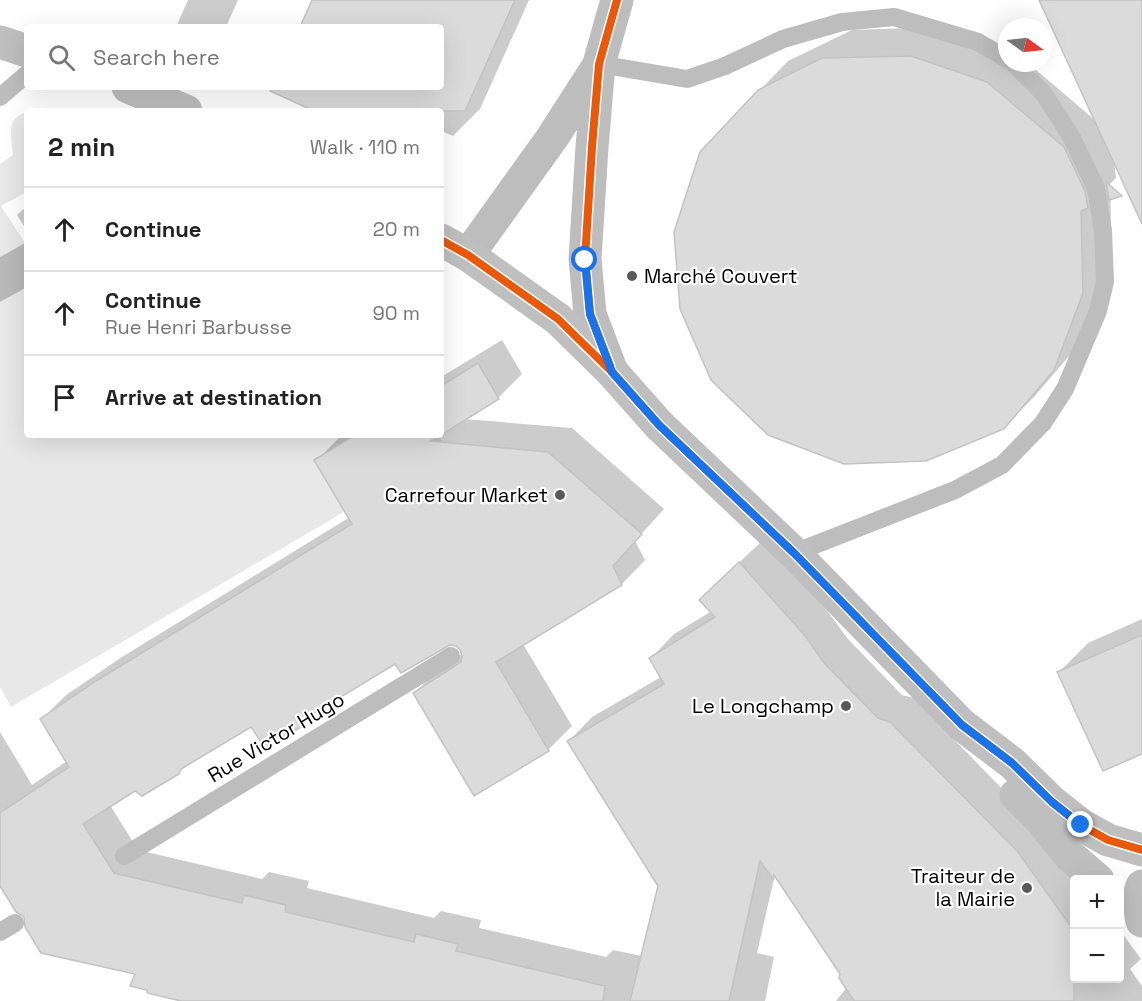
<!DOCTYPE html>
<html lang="en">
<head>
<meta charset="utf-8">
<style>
  body { margin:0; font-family:"Space Grotesk",sans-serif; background:#f2f2f2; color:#222 }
  .controls { position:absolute; right:18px; bottom:18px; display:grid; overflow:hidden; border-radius:6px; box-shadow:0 6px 24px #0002 }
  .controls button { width:54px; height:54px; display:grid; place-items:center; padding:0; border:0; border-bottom:2px solid #e0e0e0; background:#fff; color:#222; font:30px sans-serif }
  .compass { position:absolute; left:998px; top:18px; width:54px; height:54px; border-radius:50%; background:#fff; box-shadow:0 6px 24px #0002; rotate:105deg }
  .stop { position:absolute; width:18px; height:18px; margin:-14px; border:4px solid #1a73e8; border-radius:50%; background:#fff }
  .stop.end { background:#1a73e8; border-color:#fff; box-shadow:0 2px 6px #0008 }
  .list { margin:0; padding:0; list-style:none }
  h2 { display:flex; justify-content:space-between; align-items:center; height:78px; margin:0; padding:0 24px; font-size:26px }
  h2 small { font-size:20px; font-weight:400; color:#767676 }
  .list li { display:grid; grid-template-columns:39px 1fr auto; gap:18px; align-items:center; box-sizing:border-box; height:84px; padding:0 24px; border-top:2px solid #e0e0e0 }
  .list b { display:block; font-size:22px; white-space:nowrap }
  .list p { margin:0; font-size:20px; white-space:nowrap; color:#767676 }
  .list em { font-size:20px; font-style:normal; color:#767676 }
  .icon { flex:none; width:33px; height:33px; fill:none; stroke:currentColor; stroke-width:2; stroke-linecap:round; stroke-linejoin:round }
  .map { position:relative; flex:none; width:1142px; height:1001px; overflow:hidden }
  .search { position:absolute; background:#fff; box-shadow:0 6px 24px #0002; left:24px; top:24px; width:420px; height:66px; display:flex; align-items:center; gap:15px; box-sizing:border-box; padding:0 21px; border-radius:6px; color:#767676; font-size:22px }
  .panel { position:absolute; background:#fff; box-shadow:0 6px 24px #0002; left:24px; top:108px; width:420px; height:330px; border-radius:6px }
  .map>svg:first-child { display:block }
  .green { fill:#e8e8e8 }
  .shadow { fill:#0003 }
  .building { fill:#dbdbdb; stroke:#c3c3c3; stroke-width:1.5 }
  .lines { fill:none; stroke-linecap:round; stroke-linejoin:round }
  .lane { stroke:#bdbdbd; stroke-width:18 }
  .street { stroke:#bdbdbd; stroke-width:33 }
  .secondary { stroke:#bfbfbf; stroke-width:33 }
  .cycleway-casing { stroke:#fff; stroke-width:11 }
  .cycleway { stroke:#e8590c; stroke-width:8 }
  .route { stroke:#1a73e8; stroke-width:8 }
  .poi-dot { fill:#595959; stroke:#fff; stroke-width:2 }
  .labels { text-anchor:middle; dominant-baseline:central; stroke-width:4.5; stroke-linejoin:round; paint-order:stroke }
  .poi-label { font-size:20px; fill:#000; stroke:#fff; text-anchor:end }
  .street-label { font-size:20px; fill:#000; stroke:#fff }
</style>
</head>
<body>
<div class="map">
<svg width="1142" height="1001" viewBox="0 0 1142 1001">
  <rect width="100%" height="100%" fill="#fff"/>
  <path class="green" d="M35,110L41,111H27V192L1,206L27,246V435H438L448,451L11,707L0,687V164L13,155C10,131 6,114 35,110Z"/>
  <g class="shadow">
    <polygon points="188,0 238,0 226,27 176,27"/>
    <polygon points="314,0 529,0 480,109 453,136 441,131 441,111 318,111 274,87 441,87 441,27 301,27"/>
    <polygon points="1041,0 1142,0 1142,187 1114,162 1116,178 1110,184 1112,263 1083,340 1033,398 1003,427 759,91 788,61 852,30 940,27 1007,63 1028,63 1096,121"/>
    <polygon points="27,206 27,231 17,215"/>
    <polygon points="27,242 27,287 0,302 0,257"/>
    <polygon points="502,340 522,374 498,398 464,419 572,428 664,509 635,541 645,560 622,584 523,644 572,726 548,750 415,693 438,669 463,653 457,645 450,643 396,662 317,710 302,725 252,725 187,764 178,773 135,790 110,805 138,850 262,879 269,872 309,881 307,888 434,918 441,911 481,920 479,928 606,957 613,950 642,956 660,886 569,741 592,717 661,677 651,658 674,634 712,611 725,576 764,539 829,613 848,639 902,695 914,698 1041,829 1074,880 1074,978 1120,978 1120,930 1141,959 1130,969 1142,986 1142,1001 836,1001 847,987 841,974 775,874 757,953 774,957 765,1001 190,1001 149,989 136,973 26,916 0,883 0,732 32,785 67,761 42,719 66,695 122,657 350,517 316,461 342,435 441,435 441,377"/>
    <polygon points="1142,619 1142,753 1059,672 1088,643"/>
  </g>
  <g class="building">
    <polygon points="312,0 515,0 465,111 314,111 270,91 272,87 441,87 441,27 300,27"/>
    <polygon points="1039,0 1142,0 1142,224"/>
    <polygon points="911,56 987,82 1064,147 1085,191 1088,208 1081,211 1083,293 1054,370 1004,429 926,461 844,464 768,435 711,380 680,309 674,232 700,152 758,90 822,58"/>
    <polygon points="1106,182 1122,196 1109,200"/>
    <polygon points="478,363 499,399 441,435 441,386"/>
    <polygon points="355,435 440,435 430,441 548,452 642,534 613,566 622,585 496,662 549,751 474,796 413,693 461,662 462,656 460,650 456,646 450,645 401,673 395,664 301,721 303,726 265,748 251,727 181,769 179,774 142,796 135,791 83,824 114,873 242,903 244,895 286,905 285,912 414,942 416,934 458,944 456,951 605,986 603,1001 181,1001 147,993 147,990 130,986 135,974 41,953 25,927 24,917 16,912 0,886 0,813 69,767 40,719 96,681 352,524 314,460"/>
    <polygon points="739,562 806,637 824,663 878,718 890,722 1018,852 1074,931 1074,1001 854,1001 839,978 840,974 774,875 773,879 760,861 729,1001 630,1001 658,886 567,741 664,684 649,658 715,617 699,600"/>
    <polygon points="1142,635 1142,754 1103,771 1057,672"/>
  </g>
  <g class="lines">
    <g class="lane">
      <polyline points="599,64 687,79 725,66 783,39 842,22 894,17 978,42 1007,59"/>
      <polyline points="0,97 27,74"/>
      <polyline points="794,553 955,490 1002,465 1043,423 1065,389 1098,311 1105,282 1103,231 1096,188 1072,138 1044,94 1013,63"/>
      <polyline points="124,856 451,656"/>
      <polyline points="0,932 15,923"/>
    </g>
    <g class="street">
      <polyline points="468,255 552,138 597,68"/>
      <polyline points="612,372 590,314 585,259 592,147 599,64 617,0"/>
    </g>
    <g class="secondary">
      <polyline points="0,42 27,51"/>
      <polyline points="128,87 186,111"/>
      <polyline points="441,240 468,255 558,319 612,372 659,425 794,553 962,725 1012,763 1052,802 1081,825 1108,840 1142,850"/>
      <polyline points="1016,795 1040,819 1069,855 1098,880"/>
      <polyline points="1142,886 1138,899 1142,921"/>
    </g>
    <g class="cycleway-casing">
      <g id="cycleway">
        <polyline points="441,240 468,255 558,319 612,372 659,425 794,553 962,725 1012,763 1052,802 1081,825 1108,840 1142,850"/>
        <polyline points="610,366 590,314 585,259 592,147 599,64 617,0"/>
      </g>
    </g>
    <use href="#cycleway" class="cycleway"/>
  </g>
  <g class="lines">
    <polyline class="route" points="585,260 590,314 612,372 659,425 794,553 962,725 1012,763 1052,802 1081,825"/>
  </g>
  <g class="poi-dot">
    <circle cx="632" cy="276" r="6"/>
    <circle cx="560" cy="495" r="6"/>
    <circle cx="846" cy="706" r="6"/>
    <circle cx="1027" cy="888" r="6"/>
  </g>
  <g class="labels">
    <g class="poi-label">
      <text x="644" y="276" text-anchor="start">Marché Couvert</text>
      <text x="548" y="495">Carrefour Market</text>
      <text x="834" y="706">Le Longchamp</text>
      <text x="1015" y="876">Traiteur de<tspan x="1015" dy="23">la Mairie</tspan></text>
    </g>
    <g class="street-label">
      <text transform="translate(276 737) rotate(-31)">Rue Victor Hugo</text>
    </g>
  </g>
</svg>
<div class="controls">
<button>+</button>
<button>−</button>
</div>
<svg class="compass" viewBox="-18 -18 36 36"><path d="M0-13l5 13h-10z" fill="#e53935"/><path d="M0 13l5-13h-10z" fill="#767676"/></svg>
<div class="stop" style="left:585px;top:260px"></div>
<div class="stop end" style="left:1081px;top:825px"></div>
<div class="search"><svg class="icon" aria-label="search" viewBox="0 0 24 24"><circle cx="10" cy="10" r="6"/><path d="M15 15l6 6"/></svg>Search here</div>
<section class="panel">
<h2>2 min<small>Walk · 110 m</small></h2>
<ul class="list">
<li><svg class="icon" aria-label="ahead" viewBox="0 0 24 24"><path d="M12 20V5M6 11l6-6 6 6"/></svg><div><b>Continue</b></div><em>20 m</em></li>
<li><svg class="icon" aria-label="ahead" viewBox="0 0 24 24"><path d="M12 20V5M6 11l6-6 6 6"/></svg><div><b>Continue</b><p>Rue Henri Barbusse</p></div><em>90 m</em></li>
<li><svg class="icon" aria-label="arrive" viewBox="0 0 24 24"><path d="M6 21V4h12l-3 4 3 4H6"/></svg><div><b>Arrive at destination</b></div></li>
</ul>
</section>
</div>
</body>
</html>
